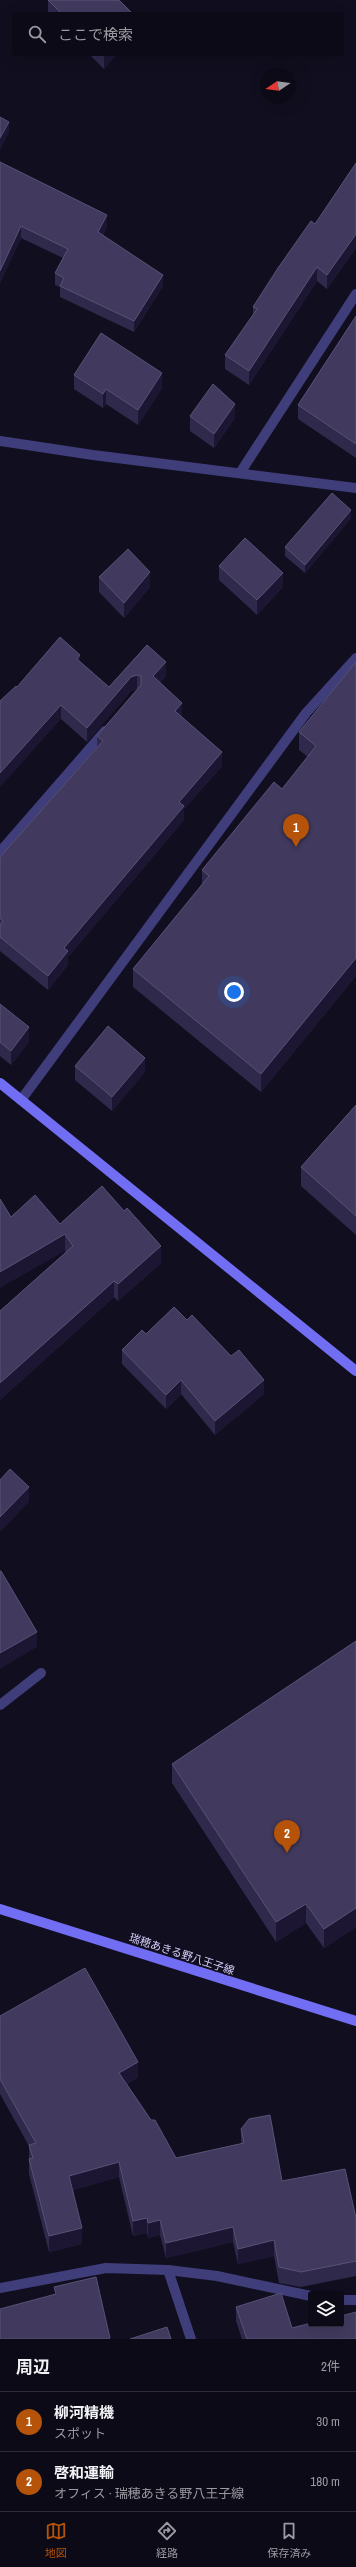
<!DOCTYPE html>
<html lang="ja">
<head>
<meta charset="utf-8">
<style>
  body { margin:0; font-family:"Archivo Narrow","Noto Sans JP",sans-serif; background:#161320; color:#f1f3f6 }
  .controls { position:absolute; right:12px; bottom:12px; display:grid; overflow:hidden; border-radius:4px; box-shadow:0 4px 16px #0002 }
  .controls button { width:36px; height:36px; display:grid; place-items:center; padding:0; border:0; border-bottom:1px solid #2d2b36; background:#0d0a17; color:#f1f3f6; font:20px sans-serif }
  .compass { position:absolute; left:260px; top:68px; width:36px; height:36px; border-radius:50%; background:#0d0a17; box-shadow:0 4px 16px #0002; rotate:257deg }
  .you { position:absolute; left:234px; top:992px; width:14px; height:14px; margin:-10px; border:3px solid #fff; border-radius:50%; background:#1a73e8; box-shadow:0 0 0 6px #1a73e833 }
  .badge { display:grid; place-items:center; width:26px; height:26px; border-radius:50%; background:#b45309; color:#fff; font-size:13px; font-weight:700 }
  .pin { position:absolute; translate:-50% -33px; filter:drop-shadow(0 1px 2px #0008) }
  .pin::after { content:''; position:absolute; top:21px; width:14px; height:12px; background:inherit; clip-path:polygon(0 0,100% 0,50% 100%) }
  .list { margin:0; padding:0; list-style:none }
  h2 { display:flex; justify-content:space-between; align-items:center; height:52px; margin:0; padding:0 16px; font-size:17px }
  h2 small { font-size:13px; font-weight:400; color:#9a9aa1 }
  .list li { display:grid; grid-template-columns:26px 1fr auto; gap:12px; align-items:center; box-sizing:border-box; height:60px; padding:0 16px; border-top:1px solid #2d2b36 }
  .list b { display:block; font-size:15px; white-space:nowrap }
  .list p { margin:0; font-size:13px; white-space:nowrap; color:#9a9aa1 }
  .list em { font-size:13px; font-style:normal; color:#9a9aa1 }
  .icon { flex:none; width:22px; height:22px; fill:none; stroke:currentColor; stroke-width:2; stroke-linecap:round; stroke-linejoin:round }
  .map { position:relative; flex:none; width:356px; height:2339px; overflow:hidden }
  .search { position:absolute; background:#0d0a17; box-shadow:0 4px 16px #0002; left:12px; right:12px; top:12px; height:44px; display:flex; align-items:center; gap:10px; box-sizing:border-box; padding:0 14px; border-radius:4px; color:#9a9aa1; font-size:15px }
  .sheet { height:172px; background:#0d0a17 }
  nav { display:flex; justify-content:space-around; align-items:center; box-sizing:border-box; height:56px; border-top:1px solid #2d2b36; background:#0d0a17; font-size:11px; color:#9a9aa1 }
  nav a { display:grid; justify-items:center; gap:2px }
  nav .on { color:#b45309 }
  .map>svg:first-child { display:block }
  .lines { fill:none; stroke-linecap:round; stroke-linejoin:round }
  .lane { stroke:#3f3d7a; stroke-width:10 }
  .street { stroke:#3f3d7a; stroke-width:10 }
  .secondary { stroke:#726ef3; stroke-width:10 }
  .wall { fill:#2f294b }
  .shaded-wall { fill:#1c1632 }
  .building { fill:#413a5e; stroke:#585277 }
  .labels { text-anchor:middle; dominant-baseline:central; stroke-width:3; stroke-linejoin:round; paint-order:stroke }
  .street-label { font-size:11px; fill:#d5cffb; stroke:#110e1f }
</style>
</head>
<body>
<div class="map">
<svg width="356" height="2339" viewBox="0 0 356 2339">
  <rect width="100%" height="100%" fill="#110e1f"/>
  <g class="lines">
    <g class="lane">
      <polyline points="240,473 356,294"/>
      <polyline points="0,852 105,731"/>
      <polyline points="0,1705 41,1673"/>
      <polyline points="168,2270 191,2339"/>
    </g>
    <g class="street">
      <polyline points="0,441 93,455 356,488"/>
      <polyline points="21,1100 306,713 356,658"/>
      <polyline points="0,2288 106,2268 168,2270 217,2276 311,2296"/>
      <polyline points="341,2300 356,2300"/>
    </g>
    <g class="secondary">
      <polyline points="0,1083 356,1371"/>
      <polyline points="0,1909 356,2021"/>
    </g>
  </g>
  <g class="wall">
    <polygon points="48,0 133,14 48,14"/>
    <polygon points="89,54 117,54 104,69"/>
    <polygon points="0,162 107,227 103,235 163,286 134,332 60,297 60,287 55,285 55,273 63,258 21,238 0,283"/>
    <polygon points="356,163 356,248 327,289 317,281 249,385 225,369 225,355 253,315 253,307 315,224"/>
    <polygon points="356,316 356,458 298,419 298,405"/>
    <polygon points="74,375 162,388 138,425 106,404 103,408 74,389"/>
    <polygon points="190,416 235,418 214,448 190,431"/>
    <polygon points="351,518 305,573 285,556 285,547"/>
    <polygon points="219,566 283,587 257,615 219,580"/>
    <polygon points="99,577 150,587 124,618 99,592"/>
    <polygon points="147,645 166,676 160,682 182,717 222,766 184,809 184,820 68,957 68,965 48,990 0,951 0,857 97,747 97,736 138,689 137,689 131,691 87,742 61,719 17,687 80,662 109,687"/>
    <polygon points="356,662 356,976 261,1092 133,987 133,969 202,885 202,870 282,789 308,757 299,750 299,732"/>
    <polygon points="0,1004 29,1042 11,1065 0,1056"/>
    <polygon points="75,1066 145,1072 112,1111 75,1080"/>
    <polygon points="356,1105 356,1235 301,1186 301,1167"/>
    <polygon points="11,1217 60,1224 161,1263 118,1301 114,1297 0,1400 0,1311 66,1252 65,1251"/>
    <polygon points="187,1320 264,1394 215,1435 181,1394 166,1409 122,1364 122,1350 146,1334"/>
    <polygon points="356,1641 356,1927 324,1948 306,1923 276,1942 172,1783 172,1764"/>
    <polygon points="0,2016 138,2077 127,2084 176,2158 241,2144 241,2129 282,2181 356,2218 356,2276 301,2287 279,2283 274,2256 238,2264 233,2242 166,2258 160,2235 148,2238 147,2233 133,2236 119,2177 73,2190 82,2244 49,2252 29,2174 29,2146 0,2094"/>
    <polygon points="236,2307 292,2328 356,2339 242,2339 236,2321"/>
  </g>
  <g class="shaded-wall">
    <polygon points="104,54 117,54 104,69"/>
    <polygon points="9,122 9,133 0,150 0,138"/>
    <polygon points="107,215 107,227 98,243 98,232"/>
    <polygon points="21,226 21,238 0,283 0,271"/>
    <polygon points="356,234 356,248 327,289 327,275"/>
    <polygon points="317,267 317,281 249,385 249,371"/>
    <polygon points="163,275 163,286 134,332 134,321"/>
    <polygon points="162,373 162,388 138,425 138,410"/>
    <polygon points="106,389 106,404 103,408 103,394"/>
    <polygon points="235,404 235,418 214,448 214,434"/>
    <polygon points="351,510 351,518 305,573 305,565"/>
    <polygon points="150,572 150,587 124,618 124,603"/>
    <polygon points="283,573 283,587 257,615 257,600"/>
    <polygon points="80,655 80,669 77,659"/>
    <polygon points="166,662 166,676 153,690 153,676"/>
    <polygon points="137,675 137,689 131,691 87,742 87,728 131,677"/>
    <polygon points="182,703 182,717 175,725 175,711"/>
    <polygon points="61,705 61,719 0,787 0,773"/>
    <polygon points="222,752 222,766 184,809 184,820 68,957 68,965 48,990 48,976 64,948 179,802"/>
    <polygon points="356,958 356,976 261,1092 261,1074"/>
    <polygon points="29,1027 29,1042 11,1065 11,1051"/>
    <polygon points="145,1058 145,1072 112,1111 112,1097"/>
    <polygon points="65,1234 65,1251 0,1288 0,1272"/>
    <polygon points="161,1246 161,1263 118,1301 118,1284"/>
    <polygon points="114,1281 114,1297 0,1400 0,1383"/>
    <polygon points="181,1380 181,1394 166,1409 166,1395"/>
    <polygon points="264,1380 264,1394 215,1435 215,1421"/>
    <polygon points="29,1487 29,1502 0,1532 0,1517"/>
    <polygon points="37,1632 37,1647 0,1669 0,1653"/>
    <polygon points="306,1904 306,1923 276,1942 276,1922"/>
    <polygon points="356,1908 356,1927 324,1948 324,1929"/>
    <polygon points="138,2062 138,2077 119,2088 119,2073"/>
    <polygon points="119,2162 119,2177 69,2191 69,2176"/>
    <polygon points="147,2218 147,2233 133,2236 133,2221"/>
    <polygon points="160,2220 160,2235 148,2238 148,2223"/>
    <polygon points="233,2227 233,2242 166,2258 166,2243"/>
    <polygon points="82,2228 82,2244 49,2252 49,2236"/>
    <polygon points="274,2240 274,2256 238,2264 238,2249"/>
  </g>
  <g class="building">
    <polygon points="48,0 119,0 133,14 62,14"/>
    <polygon points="0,117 9,122 0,138"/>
    <polygon points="0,162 107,215 98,232 163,275 134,321 60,286 64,278 55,273 68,249 21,226 0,271"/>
    <polygon points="356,163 356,234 327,275 317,267 249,371 225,355 257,309 253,307 278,268 311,221 315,224"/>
    <polygon points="356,316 356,444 298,405"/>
    <polygon points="101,333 162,373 138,410 106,389 103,394 74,375"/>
    <polygon points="213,384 235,404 214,434 190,416"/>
    <polygon points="332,493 351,510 305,565 285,547"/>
    <polygon points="245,538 283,573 257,600 219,566"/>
    <polygon points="128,549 150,572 124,603 99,577"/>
    <polygon points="60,637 80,655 77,659 109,687 147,645 166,662 153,676 182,703 175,711 222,752 179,802 184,806 64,948 68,951 48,976 0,937 0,925 3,921 0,918 0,857 103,741 97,736 141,685 141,676 137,675 131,677 87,728 61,705 0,773 0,701 16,686 17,687"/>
    <polygon points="356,662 356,958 261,1074 133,969 209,876 202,870 274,782 282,789 316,746 299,732"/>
    <polygon points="0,1004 29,1027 11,1051 0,1042"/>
    <polygon points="108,1026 145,1058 112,1097 75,1066"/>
    <polygon points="356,1105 356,1216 301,1167"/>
    <polygon points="102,1186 124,1211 127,1208 161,1246 118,1284 114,1281 0,1383 0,1311 73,1246 65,1234 0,1272 0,1199 11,1217 35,1195 60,1224"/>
    <polygon points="174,1307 187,1320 192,1315 231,1356 239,1350 264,1380 215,1421 181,1380 166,1395 122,1350 142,1330 146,1334"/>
    <polygon points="10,1469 29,1487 0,1517 0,1480"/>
    <polygon points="0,1571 1,1571 37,1632 0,1653"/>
    <polygon points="356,1641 356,1908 324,1929 306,1904 276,1922 172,1764"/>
    <polygon points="85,1968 138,2062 119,2073 151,2120 155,2120 176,2158 244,2143 241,2129 249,2119 270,2115 282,2181 345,2169 356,2218 356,2261 301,2272 279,2267 274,2240 238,2249 233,2227 166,2243 160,2220 148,2223 147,2218 133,2221 119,2162 69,2176 82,2228 49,2236 29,2159 33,2158 29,2145 36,2143 0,2079 0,2016"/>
    <polygon points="96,2277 110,2338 108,2339 0,2339 0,2309 56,2294 54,2287"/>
    <polygon points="281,2293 292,2328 311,2323 311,2324 341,2324 341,2316 356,2312 356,2339 247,2339 236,2307"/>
    <polygon points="167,2327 171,2339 130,2339"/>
  </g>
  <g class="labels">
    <g class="street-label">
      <text transform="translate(182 1954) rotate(18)">瑞穂あきる野八王子線</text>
    </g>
  </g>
</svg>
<div class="controls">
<button><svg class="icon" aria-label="layers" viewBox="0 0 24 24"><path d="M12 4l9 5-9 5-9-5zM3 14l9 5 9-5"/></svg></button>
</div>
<svg class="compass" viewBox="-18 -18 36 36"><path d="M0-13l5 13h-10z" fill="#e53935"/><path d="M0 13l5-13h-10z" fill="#9a9aa1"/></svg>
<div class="you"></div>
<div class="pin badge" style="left:296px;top:847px">1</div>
<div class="pin badge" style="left:287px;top:1853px">2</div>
<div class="search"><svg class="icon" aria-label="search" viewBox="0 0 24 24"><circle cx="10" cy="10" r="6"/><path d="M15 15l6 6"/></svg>ここで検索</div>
</div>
<section class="sheet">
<h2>周辺<small>2件</small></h2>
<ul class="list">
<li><span class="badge">1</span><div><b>柳河精機</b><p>スポット</p></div><em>30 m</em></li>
<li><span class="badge">2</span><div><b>啓和運輸</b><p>オフィス · 瑞穂あきる野八王子線</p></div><em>180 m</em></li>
</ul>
</section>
<nav>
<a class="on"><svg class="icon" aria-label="map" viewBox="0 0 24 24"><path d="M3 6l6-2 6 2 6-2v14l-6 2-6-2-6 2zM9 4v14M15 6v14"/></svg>地図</a>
<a><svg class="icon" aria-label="directions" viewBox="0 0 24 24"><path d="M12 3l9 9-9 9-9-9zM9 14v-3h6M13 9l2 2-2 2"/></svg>経路</a>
<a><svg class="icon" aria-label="saved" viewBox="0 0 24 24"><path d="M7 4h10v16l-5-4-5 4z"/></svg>保存済み</a>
</nav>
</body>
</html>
